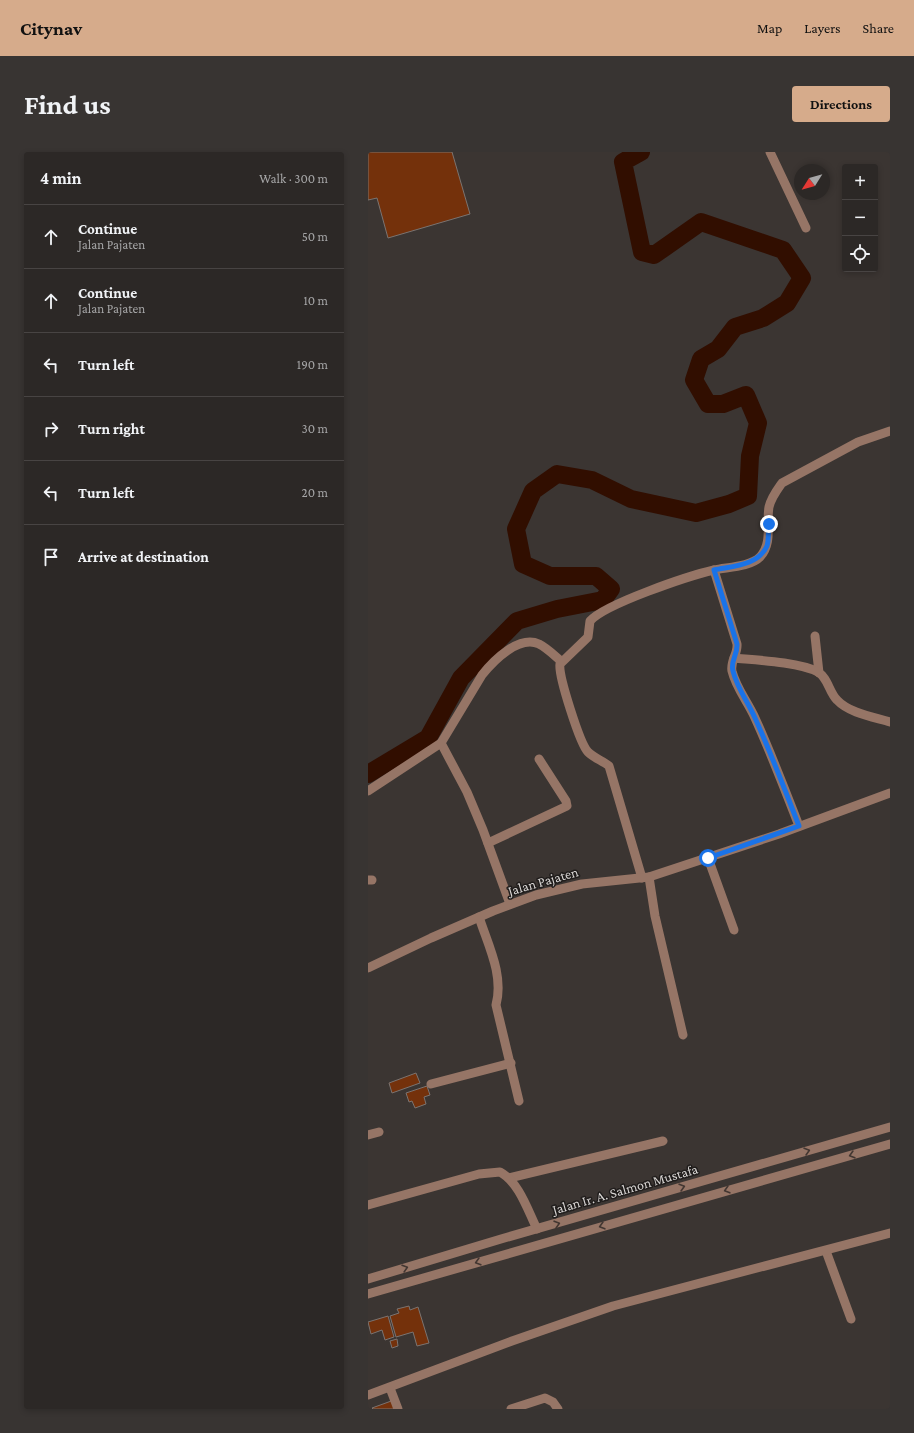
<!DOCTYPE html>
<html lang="en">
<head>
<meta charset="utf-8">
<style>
  body { margin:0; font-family:"Crimson Pro",serif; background:#383432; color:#f1f3f6 }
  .controls { position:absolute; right:12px; top:12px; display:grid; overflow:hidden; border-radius:4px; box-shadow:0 2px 6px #0003 }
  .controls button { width:36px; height:36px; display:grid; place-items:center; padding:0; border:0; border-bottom:1px solid #484443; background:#2c2826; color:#f1f3f6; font:20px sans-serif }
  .compass { position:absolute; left:426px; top:12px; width:36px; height:36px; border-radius:50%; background:#2c2826; box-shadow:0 2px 6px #0003; rotate:233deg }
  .stop { position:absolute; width:12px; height:12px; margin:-9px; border:3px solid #1a73e8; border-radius:50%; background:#fff }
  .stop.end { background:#1a73e8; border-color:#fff; box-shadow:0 1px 4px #0008 }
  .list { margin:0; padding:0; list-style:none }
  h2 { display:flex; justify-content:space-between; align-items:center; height:52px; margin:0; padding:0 16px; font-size:17px }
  h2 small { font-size:13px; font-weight:400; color:#a6a6a7 }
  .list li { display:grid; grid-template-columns:26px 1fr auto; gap:12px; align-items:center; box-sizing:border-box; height:64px; padding:0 16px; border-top:1px solid #484443 }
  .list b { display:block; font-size:15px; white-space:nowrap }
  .list p { margin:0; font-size:13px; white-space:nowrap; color:#a6a6a7 }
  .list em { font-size:13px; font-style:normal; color:#a6a6a7 }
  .icon { flex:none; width:22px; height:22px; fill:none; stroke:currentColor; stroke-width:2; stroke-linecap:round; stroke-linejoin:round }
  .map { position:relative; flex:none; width:522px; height:1257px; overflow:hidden; border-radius:4px }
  header { display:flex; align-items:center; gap:24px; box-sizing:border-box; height:56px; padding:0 20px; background:#d6ab8b; color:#111 }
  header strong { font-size:19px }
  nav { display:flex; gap:22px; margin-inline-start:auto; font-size:14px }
  .intro { display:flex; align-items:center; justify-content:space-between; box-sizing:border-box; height:96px; padding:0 24px }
  h1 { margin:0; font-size:28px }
  .button { padding:10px 18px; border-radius:4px; background:#d6ab8b; color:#111; font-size:14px; font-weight:700 }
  main { display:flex; gap:24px; padding:0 24px }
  aside { flex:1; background:#2c2826; border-radius:4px; box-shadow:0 2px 6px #0003 }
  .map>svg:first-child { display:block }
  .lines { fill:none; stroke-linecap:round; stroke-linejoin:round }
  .river { stroke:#310e00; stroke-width:18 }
  .building { fill:#74310b; stroke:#7b7471 }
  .minor { stroke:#967566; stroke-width:9 }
  .oneway { stroke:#433732 }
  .route { stroke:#1a73e8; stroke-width:5 }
  .labels { text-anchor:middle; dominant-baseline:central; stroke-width:3; stroke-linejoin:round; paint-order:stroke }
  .street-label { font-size:14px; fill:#d9d6d4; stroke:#201d1c }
</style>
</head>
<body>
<header>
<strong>Citynav</strong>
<nav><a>Map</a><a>Layers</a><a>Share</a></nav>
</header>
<div class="intro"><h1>Find us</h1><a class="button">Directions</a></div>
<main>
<aside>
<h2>4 min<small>Walk · 300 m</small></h2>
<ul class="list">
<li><svg class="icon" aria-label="ahead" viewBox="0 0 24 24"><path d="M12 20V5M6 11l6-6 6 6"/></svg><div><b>Continue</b><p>Jalan Pajaten</p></div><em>50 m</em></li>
<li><svg class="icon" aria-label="ahead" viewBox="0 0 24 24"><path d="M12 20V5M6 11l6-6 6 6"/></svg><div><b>Continue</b><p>Jalan Pajaten</p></div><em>10 m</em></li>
<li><svg class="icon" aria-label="left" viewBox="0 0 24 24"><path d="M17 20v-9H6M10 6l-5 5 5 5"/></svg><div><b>Turn left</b></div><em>190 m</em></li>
<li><svg class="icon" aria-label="right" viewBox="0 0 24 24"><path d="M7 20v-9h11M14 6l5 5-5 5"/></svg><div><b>Turn right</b></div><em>30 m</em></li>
<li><svg class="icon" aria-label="left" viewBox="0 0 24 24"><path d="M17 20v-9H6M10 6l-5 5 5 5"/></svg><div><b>Turn left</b></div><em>20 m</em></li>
<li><svg class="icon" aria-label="arrive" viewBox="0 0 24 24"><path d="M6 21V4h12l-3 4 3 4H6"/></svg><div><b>Arrive at destination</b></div></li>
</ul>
</aside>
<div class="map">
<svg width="522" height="1257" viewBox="0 0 522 1257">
  <rect width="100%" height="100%" fill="#3b3532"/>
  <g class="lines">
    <polyline class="river" points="0,622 60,586 93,526 149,469 189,457 235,448 243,437 228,424 182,424 155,412 148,377 165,339 189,322 224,328 263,347 328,361 361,352 380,344 382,304 390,271 378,243 355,252 340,252 326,228 333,207 350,197 367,175 395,166 419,151 434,126 415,98 333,70 286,103 274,100 255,10 273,0"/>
  </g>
  <g class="building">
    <polygon points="0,0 84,0 102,62 20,86 9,46 0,48"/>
    <polygon points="48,921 52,931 24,941 21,931"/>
    <polygon points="59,934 62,943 56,945 58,952 47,956 44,949 41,950 38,941"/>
    <polygon points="41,1154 42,1158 50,1155 61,1191 49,1194 45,1180 28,1185 22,1164 31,1161 29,1157"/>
    <polygon points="20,1164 26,1185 17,1188 14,1178 3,1182 0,1170"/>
    <polygon points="29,1187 30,1194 24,1196 22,1189"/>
    <polygon points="26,1248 29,1257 5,1257 4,1256"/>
  </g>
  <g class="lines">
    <g class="minor">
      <polyline points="402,0 438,76"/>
      <path d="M346,418L369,492C370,502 362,509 364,519C368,536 380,550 387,566C403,601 417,638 431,674"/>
      <polyline points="447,484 451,521"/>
      <path d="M366,506C387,508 431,510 450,520C460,526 461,540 469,548C481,561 505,565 522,570"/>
      <polyline points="73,591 99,640 115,678 142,752"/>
      <path d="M0,639L73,591L114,523C126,508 151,483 171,492C179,496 187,504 193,509"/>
      <polyline points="120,691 199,654 198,649 171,607"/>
      <polyline points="340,706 366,778"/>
      <polyline points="281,725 287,764 315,883"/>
      <path d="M274,726L241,614C235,609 226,606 220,600C212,592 190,523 192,512L220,485L222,469C237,452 320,424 346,418C359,415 382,415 392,405C405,391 398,371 401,355C403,346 409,338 414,331L490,290L522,279"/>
      <polyline points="0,728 4,728"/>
      <path d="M111,765C120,793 136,823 128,853L151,949"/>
      <polyline points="0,816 63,786 125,759 168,743 214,732 281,725 411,682 522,641"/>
      <polyline points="63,932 143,911"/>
      <polyline points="0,983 11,980"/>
      <polyline points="141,1026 295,989"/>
      <path d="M0,1053L111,1022L132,1020C151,1030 160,1059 169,1077"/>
      <polyline points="458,1099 483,1167"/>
      <polyline points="0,1127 133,1087 522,975"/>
      <polyline points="0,1142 522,992"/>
      <polyline points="22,1236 30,1257"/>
      <polyline points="0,1243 144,1189 245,1154 522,1081"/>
      <polyline points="143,1257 177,1246 185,1250 190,1257"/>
    </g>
  </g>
  <defs><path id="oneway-chevron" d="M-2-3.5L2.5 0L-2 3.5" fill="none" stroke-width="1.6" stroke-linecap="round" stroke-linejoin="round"/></defs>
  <g class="oneway">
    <use href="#oneway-chevron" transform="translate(439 999) rotate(-16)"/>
    <use href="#oneway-chevron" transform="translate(484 1003) rotate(164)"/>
    <use href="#oneway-chevron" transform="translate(314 1035) rotate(-16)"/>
    <use href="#oneway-chevron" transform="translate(359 1038) rotate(164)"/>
    <use href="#oneway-chevron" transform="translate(189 1072) rotate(-16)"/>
    <use href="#oneway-chevron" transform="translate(234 1074) rotate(164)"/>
    <use href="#oneway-chevron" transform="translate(110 1110) rotate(164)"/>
    <use href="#oneway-chevron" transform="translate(37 1116) rotate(-17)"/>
  </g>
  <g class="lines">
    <path class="route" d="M340,706L431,674C417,638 403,601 387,566C380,550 369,536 365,519C362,509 370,502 369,492L346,418C364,414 390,414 399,394C401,388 400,379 401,372"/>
  </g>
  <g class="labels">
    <g class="street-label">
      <text transform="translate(175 729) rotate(-16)">Jalan Pajaten</text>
      <text transform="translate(257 1037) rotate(-16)">Jalan Ir. A. Salmon Mustafa</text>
    </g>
  </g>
</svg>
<div class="controls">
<button>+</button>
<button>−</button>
<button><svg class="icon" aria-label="locate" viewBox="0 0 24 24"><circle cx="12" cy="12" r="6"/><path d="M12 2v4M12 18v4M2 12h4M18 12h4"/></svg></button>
</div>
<svg class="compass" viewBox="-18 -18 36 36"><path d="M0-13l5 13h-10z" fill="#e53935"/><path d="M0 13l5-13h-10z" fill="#a6a6a7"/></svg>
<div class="stop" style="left:340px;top:706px"></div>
<div class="stop end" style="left:401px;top:372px"></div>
</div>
</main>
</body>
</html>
